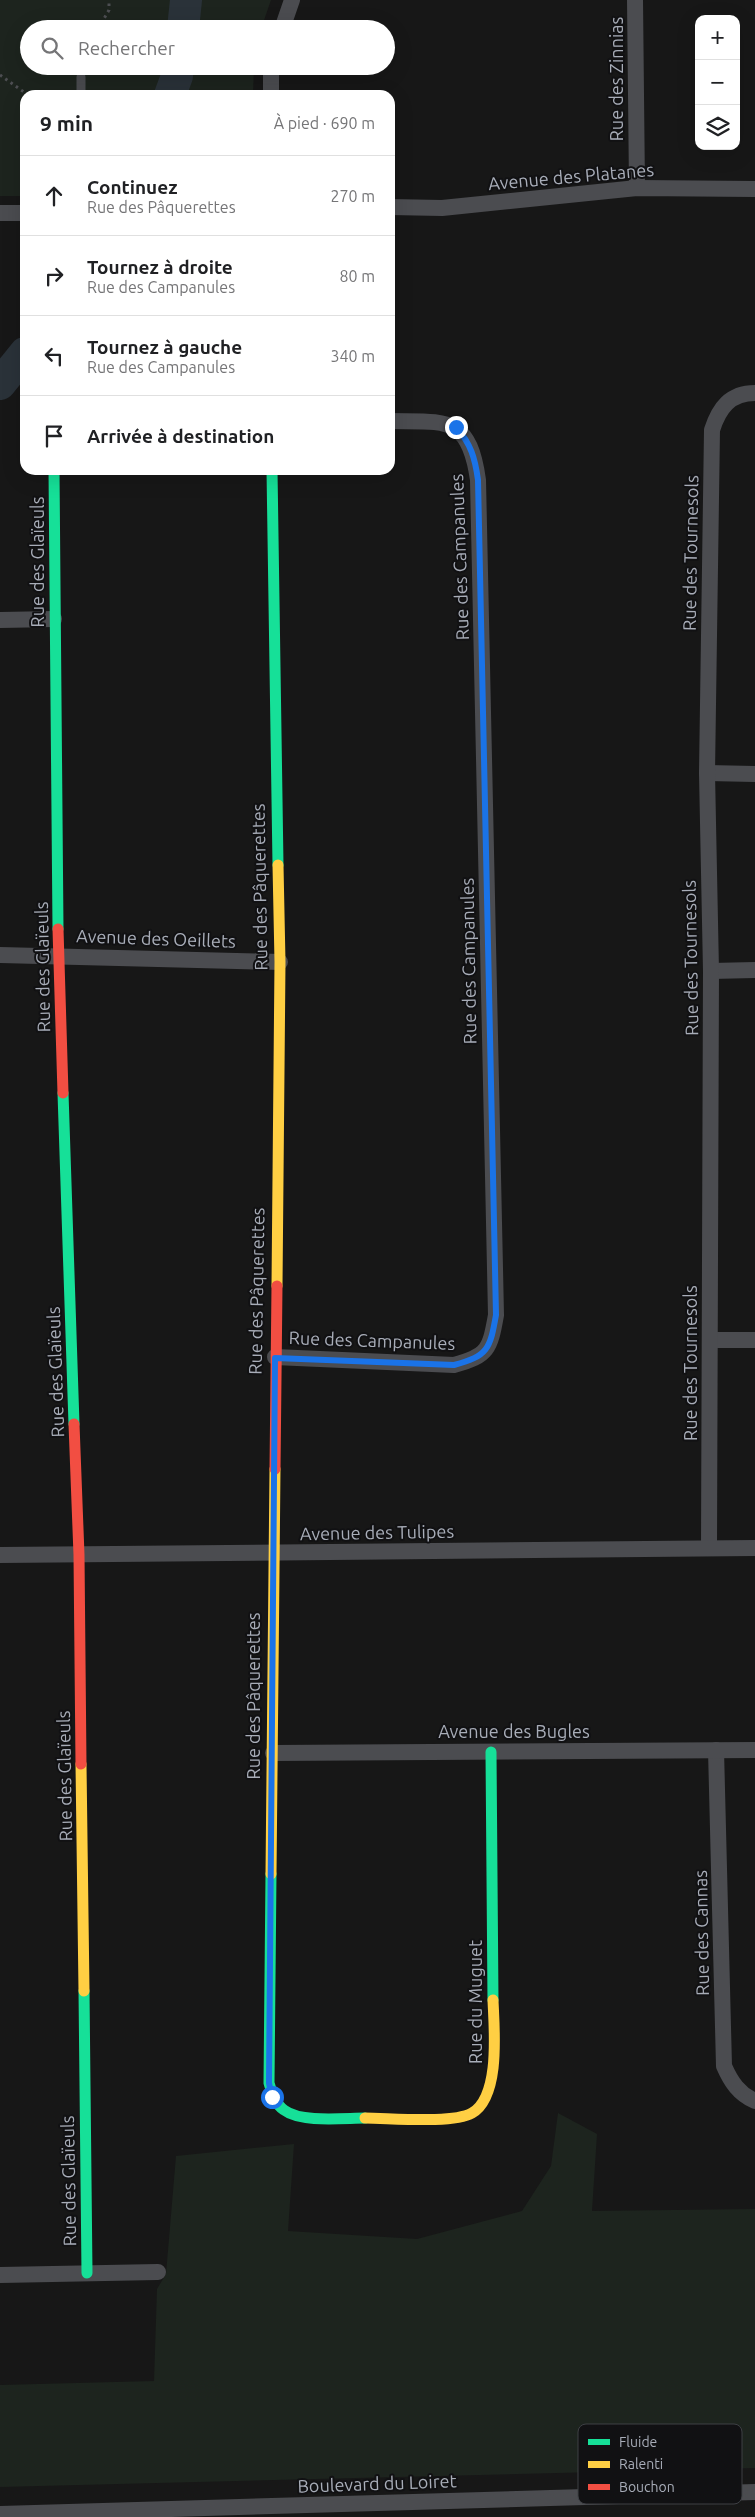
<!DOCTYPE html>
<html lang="fr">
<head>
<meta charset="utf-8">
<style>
  body { margin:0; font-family:Ubuntu,sans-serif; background:#f2f2f2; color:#202124 }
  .controls { position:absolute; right:15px; top:15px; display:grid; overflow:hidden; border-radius:10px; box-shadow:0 5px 20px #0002 }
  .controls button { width:45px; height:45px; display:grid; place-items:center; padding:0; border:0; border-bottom:1px solid #e0e0e0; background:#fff; color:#202124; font:25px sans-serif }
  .stop { position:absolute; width:15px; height:15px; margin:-11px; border:4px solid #1a73e8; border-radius:50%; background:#fff }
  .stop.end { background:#1a73e8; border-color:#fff; box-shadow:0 1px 5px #0008 }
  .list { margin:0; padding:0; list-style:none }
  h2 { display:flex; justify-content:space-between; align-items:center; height:65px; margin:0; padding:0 20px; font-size:21px }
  h2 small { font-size:16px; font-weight:400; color:#757577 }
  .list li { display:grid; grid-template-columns:32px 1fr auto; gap:15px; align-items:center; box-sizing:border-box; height:80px; padding:0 20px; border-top:1px solid #e0e0e0 }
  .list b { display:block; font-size:19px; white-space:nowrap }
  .list p { margin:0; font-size:16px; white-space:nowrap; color:#757577 }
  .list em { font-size:16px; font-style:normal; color:#757577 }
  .icon { flex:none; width:28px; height:28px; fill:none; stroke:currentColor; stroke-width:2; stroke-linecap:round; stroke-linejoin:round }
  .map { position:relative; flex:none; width:755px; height:2517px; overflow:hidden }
  .search { position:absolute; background:#fff; box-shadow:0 5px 20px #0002; left:20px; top:20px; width:375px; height:55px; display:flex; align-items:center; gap:12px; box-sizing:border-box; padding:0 18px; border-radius:28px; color:#757577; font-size:19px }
  .panel { position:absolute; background:#fff; box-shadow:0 5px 20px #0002; left:20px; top:90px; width:375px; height:385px; border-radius:15px }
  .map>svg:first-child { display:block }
  .green { fill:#1d241e }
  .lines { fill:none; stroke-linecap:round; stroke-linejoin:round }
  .river { stroke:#2a3239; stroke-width:32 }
  .path { stroke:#4d4e52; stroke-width:3; stroke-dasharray:2.5 4; stroke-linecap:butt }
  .lane { stroke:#4b4c50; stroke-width:9 }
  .street { stroke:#4b4c50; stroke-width:16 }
  .fast { stroke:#16e098; stroke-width:11 }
  .slow { stroke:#ffcf43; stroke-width:11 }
  .jam { stroke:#f24e42; stroke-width:11 }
  .route { stroke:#1a73e8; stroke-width:6 }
  .labels { text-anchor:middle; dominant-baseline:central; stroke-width:4; stroke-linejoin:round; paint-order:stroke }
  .street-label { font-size:18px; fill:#a8adb8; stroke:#111113 }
  .key { fill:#111113; stroke:#3e4045; stroke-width:1 }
  .key-label { font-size:14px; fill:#a8adb8 }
</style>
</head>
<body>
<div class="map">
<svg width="755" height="2517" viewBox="0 0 755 2517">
  <rect width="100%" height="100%" fill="#171717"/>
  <g class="green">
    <polygon points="0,0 271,0 261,29 29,29 29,66 254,66 253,95 25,95 25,196 0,196"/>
    <polygon points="558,2113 597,2134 592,2211 755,2209 755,2468 0,2487 0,2385 154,2381 157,2289 166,2274 176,2156 294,2144 288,2231 417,2239 522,2211 551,2166"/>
  </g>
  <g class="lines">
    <g class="river">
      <polyline points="183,29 186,0"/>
      <polyline points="170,95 177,76 178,66"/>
      <polyline points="0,384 25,353"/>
    </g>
    <g class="path">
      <polyline points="98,29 109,10 109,0"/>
      <polyline points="0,75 28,95"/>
    </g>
    <polyline class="lane" points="81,95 81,77"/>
    <g class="street">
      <polyline points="635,0 637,188"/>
      <polyline points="282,29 292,0"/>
      <polyline points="271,95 271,66"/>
      <polyline points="390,207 442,208 637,188 755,189"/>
      <polyline points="0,213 25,213"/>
      <polyline points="0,620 54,619"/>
      <polyline points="707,773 755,774"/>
      <polyline points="0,955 280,962"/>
      <polyline points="711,971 755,970"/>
      <polyline points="710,1340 755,1340"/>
      <path d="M275,1357L454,1365C488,1356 490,1349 496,1315L478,480C469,415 446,422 390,421"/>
      <path d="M709,1548L711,971L707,773L712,430C719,408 730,393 755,393"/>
      <polyline points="0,1555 755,1548"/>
      <path d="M716,1750L724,2066C731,2082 739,2094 755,2101"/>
      <polyline points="273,1753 755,1750"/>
      <polyline points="0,2275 158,2272"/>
      <polyline points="0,2514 755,2492"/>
    </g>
    <g class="fast">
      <polyline points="54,470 58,929"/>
      <polyline points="272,470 278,865"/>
      <polyline points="63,1093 74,1424"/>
      <polyline points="491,1752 493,2000"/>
      <path d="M271,1874L269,2083C272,2093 275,2104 284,2110C301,2123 344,2118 365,2118"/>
      <polyline points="84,1991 87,2273"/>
    </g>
    <g class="slow">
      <polyline points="277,1286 280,962 278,865"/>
      <polyline points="81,1764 84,1991"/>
      <polyline points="271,1874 275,1469"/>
      <path d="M365,2118C390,2118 453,2124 472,2113C501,2096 494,2028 493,2000"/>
    </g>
    <g class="jam">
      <polyline points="58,929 63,1093"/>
      <polyline points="74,1424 79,1555 81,1764"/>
      <polyline points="275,1469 277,1286"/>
    </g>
  </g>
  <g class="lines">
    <path class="route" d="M272,2097L269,2083L275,1358L454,1365C488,1356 490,1349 496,1315L478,480C475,458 471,444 456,427"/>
  </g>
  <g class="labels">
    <g class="street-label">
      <text transform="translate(616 79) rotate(-90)">Rue des Zinnias</text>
      <text transform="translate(571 176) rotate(-5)">Avenue des Platanes</text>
      <text transform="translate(690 553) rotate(-89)">Rue des Tournesols</text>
      <text transform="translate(459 557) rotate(-92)">Rue des Campanules</text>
      <text transform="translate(37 562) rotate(-90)">Rue des Glaïeuls</text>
      <text transform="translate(259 887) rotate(-91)">Rue des Pâquerettes</text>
      <text transform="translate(156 938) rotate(2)">Avenue des Oeillets</text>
      <text transform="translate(690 958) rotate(-91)">Rue des Tournesols</text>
      <text transform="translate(468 961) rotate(-91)">Rue des Campanules</text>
      <text transform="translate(42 967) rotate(-91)">Rue des Glaïeuls</text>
      <text transform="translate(256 1291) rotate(-89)">Rue des Pâquerettes</text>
      <text transform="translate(372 1340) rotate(2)">Rue des Campanules</text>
      <text transform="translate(690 1363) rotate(-90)">Rue des Tournesols</text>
      <text transform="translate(55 1372) rotate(-92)">Rue des Glaïeuls</text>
      <text transform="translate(377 1532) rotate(-1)">Avenue des Tulipes</text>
      <text transform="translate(253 1696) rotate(-90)">Rue des Pâquerettes</text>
      <text x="514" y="1731">Avenue des Bugles</text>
      <text transform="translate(64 1776) rotate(-91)">Rue des Glaïeuls</text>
      <text transform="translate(701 1933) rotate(-91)">Rue des Cannas</text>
      <text transform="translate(475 2002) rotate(-90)">Rue du Muguet</text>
      <text transform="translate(68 2181) rotate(-91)">Rue des Glaïeuls</text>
      <text transform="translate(377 2483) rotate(-2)">Boulevard du Loiret</text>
    </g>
  </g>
  <rect x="578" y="2424" width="164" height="80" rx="8" class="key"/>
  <rect x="588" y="2439" width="22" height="6" fill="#16e098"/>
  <rect x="588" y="2461" width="22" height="7" fill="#ffcf43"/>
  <rect x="588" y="2484" width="22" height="6" fill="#f24e42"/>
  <g class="key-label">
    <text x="619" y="2447">Fluide</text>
    <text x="619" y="2469">Ralenti</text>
    <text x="619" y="2492">Bouchon</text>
  </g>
</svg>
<div class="controls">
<button>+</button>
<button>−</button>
<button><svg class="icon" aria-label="layers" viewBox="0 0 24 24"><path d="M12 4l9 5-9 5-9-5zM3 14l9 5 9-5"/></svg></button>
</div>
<div class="stop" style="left:272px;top:2097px"></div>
<div class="stop end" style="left:456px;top:427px"></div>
<div class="search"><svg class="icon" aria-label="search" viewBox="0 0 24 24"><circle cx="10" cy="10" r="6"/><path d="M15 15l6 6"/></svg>Rechercher</div>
<section class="panel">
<h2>9 min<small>À pied · 690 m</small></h2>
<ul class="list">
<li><svg class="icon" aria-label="ahead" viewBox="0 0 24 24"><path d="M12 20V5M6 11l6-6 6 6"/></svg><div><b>Continuez</b><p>Rue des Pâquerettes</p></div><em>270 m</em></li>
<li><svg class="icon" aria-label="right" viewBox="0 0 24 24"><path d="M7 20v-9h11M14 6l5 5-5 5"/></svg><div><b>Tournez à droite</b><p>Rue des Campanules</p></div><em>80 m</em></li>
<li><svg class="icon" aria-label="left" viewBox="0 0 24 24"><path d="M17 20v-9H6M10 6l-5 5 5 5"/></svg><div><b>Tournez à gauche</b><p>Rue des Campanules</p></div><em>340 m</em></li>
<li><svg class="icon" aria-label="arrive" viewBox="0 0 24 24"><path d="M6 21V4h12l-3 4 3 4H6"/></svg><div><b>Arrivée à destination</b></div></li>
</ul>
</section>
</div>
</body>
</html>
